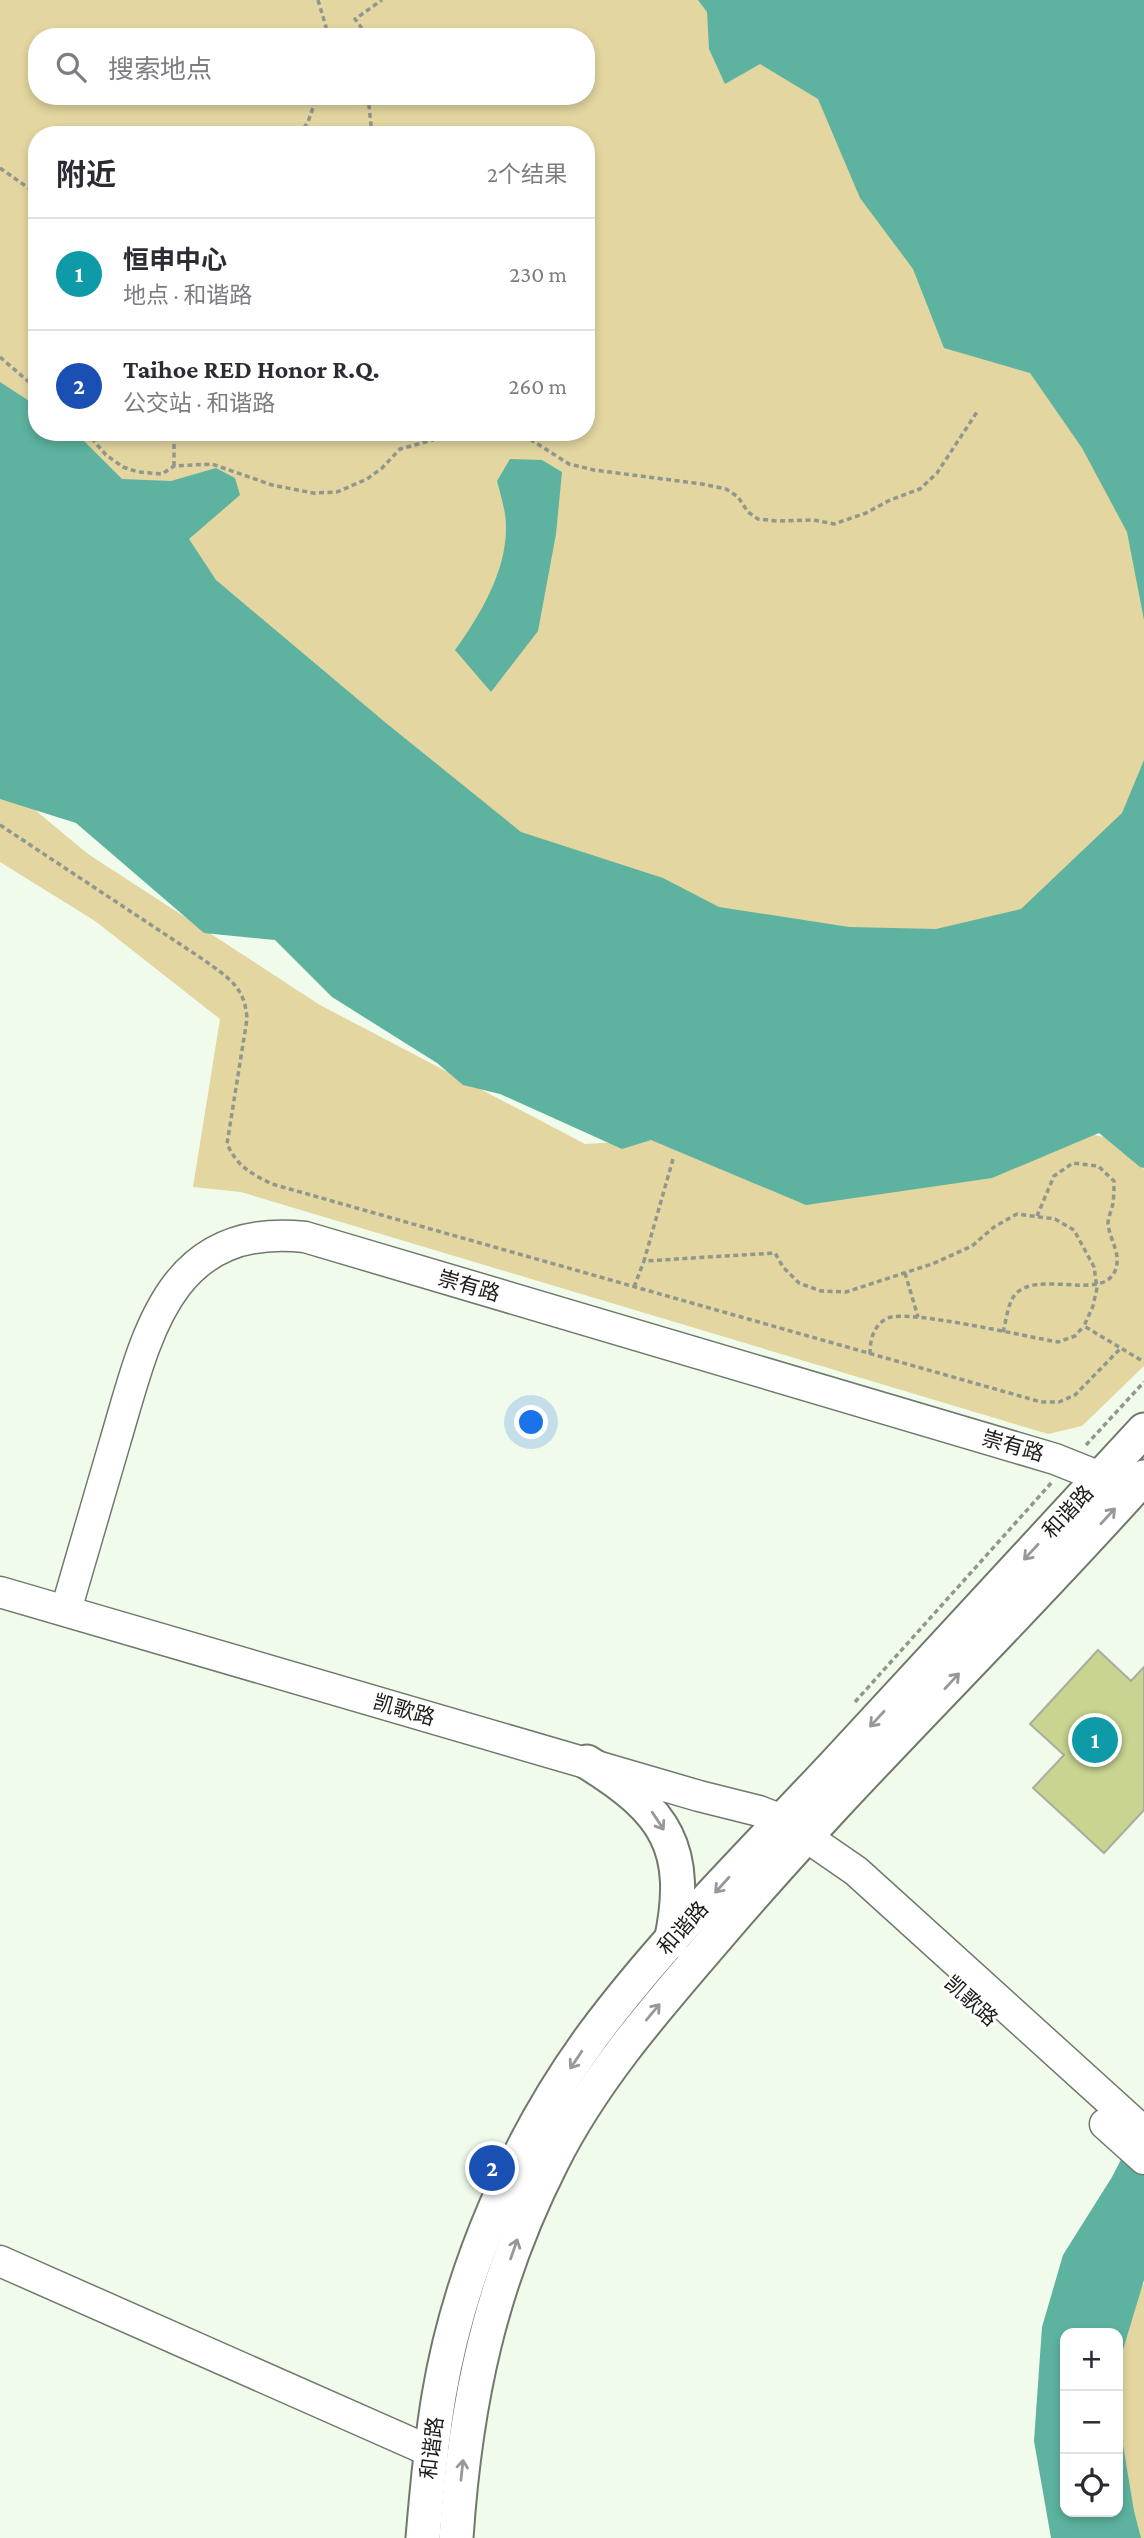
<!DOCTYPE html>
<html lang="zh">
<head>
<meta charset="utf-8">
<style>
  body { margin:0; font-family:"Crimson Pro","Noto Sans SC",serif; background:#f7f7f7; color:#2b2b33 }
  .controls { position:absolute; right:21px; bottom:21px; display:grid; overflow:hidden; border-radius:14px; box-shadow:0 4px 10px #0003 }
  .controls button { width:63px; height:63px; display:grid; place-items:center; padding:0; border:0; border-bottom:2px solid #e1e1e2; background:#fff; color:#2b2b33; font:35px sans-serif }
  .you { position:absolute; left:532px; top:1423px; width:24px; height:24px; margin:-18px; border:5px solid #fff; border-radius:50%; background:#1a73e8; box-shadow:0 0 0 10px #1a73e833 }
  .badge { display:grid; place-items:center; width:46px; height:46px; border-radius:50%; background:#db2777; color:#fff; font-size:23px; font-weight:700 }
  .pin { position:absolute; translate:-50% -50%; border:4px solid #fff; box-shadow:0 2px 7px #0006 }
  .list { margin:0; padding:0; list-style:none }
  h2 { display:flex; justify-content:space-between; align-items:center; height:91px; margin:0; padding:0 28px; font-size:30px }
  h2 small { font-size:23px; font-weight:400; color:#7c7c81 }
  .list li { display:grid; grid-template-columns:46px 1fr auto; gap:21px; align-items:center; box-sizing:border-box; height:112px; padding:0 28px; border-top:2px solid #e1e1e2 }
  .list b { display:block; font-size:26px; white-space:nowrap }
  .list p { margin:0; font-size:23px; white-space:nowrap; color:#7c7c81 }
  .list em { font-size:23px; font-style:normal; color:#7c7c81 }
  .icon { flex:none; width:38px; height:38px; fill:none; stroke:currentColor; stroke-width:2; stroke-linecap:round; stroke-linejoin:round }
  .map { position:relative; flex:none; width:1144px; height:2538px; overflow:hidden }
  .search { position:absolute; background:#fff; box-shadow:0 4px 10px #0003; left:28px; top:28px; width:567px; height:77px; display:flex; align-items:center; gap:18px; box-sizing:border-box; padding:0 24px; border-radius:28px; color:#7c7c81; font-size:26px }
  .panel { position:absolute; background:#fff; box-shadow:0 4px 10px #0003; left:28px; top:126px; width:567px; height:315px; border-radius:28px }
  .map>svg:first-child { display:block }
  .green { fill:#e3d6a0; fill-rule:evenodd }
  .water { fill:#5db39f; fill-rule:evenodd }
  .building { fill:#c8d490; stroke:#aaad9d; stroke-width:2 }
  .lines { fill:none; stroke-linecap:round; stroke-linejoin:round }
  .secondary-casing { stroke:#70796c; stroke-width:33 }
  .primary-casing { stroke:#70796c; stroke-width:37 }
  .path { stroke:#90988d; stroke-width:3.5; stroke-dasharray:5 3.5; stroke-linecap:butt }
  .secondary { stroke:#fff; stroke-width:30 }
  .primary { stroke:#fff; stroke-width:33 }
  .oneway { stroke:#989997 }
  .labels { text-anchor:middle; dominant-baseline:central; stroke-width:6; stroke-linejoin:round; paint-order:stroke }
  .street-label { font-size:21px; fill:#191c17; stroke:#fff }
</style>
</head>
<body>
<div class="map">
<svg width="1144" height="2538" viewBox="0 0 1144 2538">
  <rect width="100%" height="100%" fill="#f0fbec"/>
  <g class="green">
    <path d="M0,0H751L1144,473V795L1066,924L726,961L364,777L0,430ZM37,37H586V96H37ZM37,135H586V432H37Z"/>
    <polygon points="0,781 88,854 320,1005 585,1144 651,1140 1071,1130 1104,1137 1144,1169 1144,1366 1082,1426 1048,1434 241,1192 193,1187 220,1019 95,921 0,862"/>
    <polygon points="1144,2283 1144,2538 1132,2538 1118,2492 1118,2353 1123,2319"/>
  </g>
  <g class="water">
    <polygon points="698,0 1144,0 1144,620 1127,532 1082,448 1030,373 944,348 913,269 860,198 818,99 760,64 725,84 709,49 707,12"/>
    <polygon points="0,382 37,406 37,432 75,432 122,479 171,481 216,468 235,478 240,495 189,539 216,580 386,723 521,832 663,878 719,907 849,927 936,929 1021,909 1122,813 1144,760 1144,1168 1140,1167 1099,1133 992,1178 806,1205 651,1140 622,1149 500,1094 463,1085 437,1063 332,997 275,940 204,933 76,823 0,799"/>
    <path d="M510,459L542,460L562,472L556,534L538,631L491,692L455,650C482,613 512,562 505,514C503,503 500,492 497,481Z"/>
    <path d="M1144,2115V2280L1122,2353L1121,2433L1134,2511L1141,2538H1051L1034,2441L1042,2327L1063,2255L1112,2177ZM1065,2333H1118V2512H1065Z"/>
  </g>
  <polygon class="building" points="1098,1650 1131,1681 1144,1667 1144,1810 1104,1853 1033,1788 1064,1755 1030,1724"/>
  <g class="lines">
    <g class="secondary-casing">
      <g id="secondary">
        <polyline points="0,1592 699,1796 759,1811 782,1820 856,1871 1144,2132"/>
        <path d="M66,1610C82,1554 99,1498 115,1442C146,1338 167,1222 305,1237L1055,1459L1100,1477"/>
        <polyline points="1105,2124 1144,2159"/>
        <polyline points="0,2261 432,2452"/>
      </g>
    </g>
    <g class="primary-casing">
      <g id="primary">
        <path d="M587,1762C666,1811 691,1848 671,1942"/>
        <path d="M423,2538C427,2490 431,2443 439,2396C460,2270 518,2137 593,2035C665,1938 756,1849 839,1760C941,1651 1042,1540 1144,1430"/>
        <path d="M456,2538C465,2403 490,2284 552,2162C594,2078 657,2007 718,1936C853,1777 1005,1633 1144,1477"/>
      </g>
    </g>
    <g class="path">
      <polyline points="318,0 326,27 326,37"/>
      <polyline points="358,37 361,27 355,19 382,0"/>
      <polyline points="368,96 372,135"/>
      <polyline points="299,135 308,122 317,96"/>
      <polyline points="0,168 37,194"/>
      <polyline points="0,357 37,389"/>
      <polyline points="86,432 106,455 123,467 138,472 162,474 174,466 212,464 272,485 313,493 337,492 367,479 382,468 400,449 433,440 436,432"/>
      <polyline points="506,432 525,436 569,464 594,470 702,484 726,489 738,497 748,512 758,519 777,521 814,520 834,524 866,513 890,500 920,489 937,473 977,412"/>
      <polyline points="174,466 174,432"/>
      <path d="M0,825L204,960C228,978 245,986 247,1019L227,1144C238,1167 250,1173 272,1184L1041,1402H1059L1075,1395L1120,1349"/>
      <polyline points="673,1159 644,1261 775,1253 783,1267 799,1283 821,1291 846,1292 932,1264 972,1246 994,1227 1017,1214 1055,1219 1074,1230 1094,1267 1097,1288 1093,1306 1084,1326 1144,1362"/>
      <polyline points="905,1273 918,1317"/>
      <polyline points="634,1287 644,1261"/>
      <path d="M1003,1332C1006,1321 1008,1304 1014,1296C1035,1268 1102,1302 1115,1271C1122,1254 1110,1241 1108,1224C1108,1217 1112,1210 1113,1203C1114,1196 1114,1188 1114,1181L1098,1166L1073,1163L1054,1176L1037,1216"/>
      <path d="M870,1354C870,1340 873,1325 888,1318C908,1309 1028,1337 1058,1342L1075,1336L1084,1326"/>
      <polyline points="1086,1445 1144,1382"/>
      <polyline points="855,1702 1053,1481"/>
    </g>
    <use href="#secondary" class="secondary"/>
    <use href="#primary" class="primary"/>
  </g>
  <defs><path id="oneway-shaft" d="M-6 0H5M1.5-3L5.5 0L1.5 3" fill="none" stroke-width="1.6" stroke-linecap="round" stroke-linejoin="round" transform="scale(1.75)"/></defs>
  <g class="oneway">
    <use href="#oneway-shaft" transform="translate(1108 1516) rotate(-47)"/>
    <use href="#oneway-shaft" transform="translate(1031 1552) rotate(133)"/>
    <use href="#oneway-shaft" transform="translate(952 1681) rotate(-47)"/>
    <use href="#oneway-shaft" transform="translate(877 1719) rotate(133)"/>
    <use href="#oneway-shaft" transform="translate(658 1821) rotate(57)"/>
    <use href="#oneway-shaft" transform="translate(722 1885) rotate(132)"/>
    <use href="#oneway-shaft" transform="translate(653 2012) rotate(-50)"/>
    <use href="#oneway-shaft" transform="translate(576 2060) rotate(124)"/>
    <use href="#oneway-shaft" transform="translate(514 2249) rotate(-71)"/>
    <use href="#oneway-shaft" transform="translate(462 2470) rotate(-84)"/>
  </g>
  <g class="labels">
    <g class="street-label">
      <text transform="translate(469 1286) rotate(16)">崇有路</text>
      <text transform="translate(1013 1446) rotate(16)">崇有路</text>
      <text transform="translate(1068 1512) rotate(-47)">和谐路</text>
      <text transform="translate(404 1710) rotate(16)">凯歌路</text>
      <text transform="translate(683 1928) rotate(-48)">和谐路</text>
      <text transform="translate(971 2001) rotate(42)">凯歌路</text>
      <text transform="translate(432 2448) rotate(-83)">和谐路</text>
    </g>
  </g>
</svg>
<div class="controls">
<button>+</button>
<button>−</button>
<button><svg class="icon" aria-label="locate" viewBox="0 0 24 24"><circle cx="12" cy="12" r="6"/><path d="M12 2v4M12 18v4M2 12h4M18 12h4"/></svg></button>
</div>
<div class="you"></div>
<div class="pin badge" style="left:1095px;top:1740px;background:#0f9aa8">1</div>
<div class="pin badge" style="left:492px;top:2168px;background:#1a4fb4">2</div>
<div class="search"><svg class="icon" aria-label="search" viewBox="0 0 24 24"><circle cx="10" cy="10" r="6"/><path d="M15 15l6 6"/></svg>搜索地点</div>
<section class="panel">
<h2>附近<small>2个结果</small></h2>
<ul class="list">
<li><span class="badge" style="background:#0f9aa8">1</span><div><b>恒申中心</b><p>地点 · 和谐路</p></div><em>230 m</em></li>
<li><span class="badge" style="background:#1a4fb4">2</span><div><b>Taihoe RED Honor R.Q.</b><p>公交站 · 和谐路</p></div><em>260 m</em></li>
</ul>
</section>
</div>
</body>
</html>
